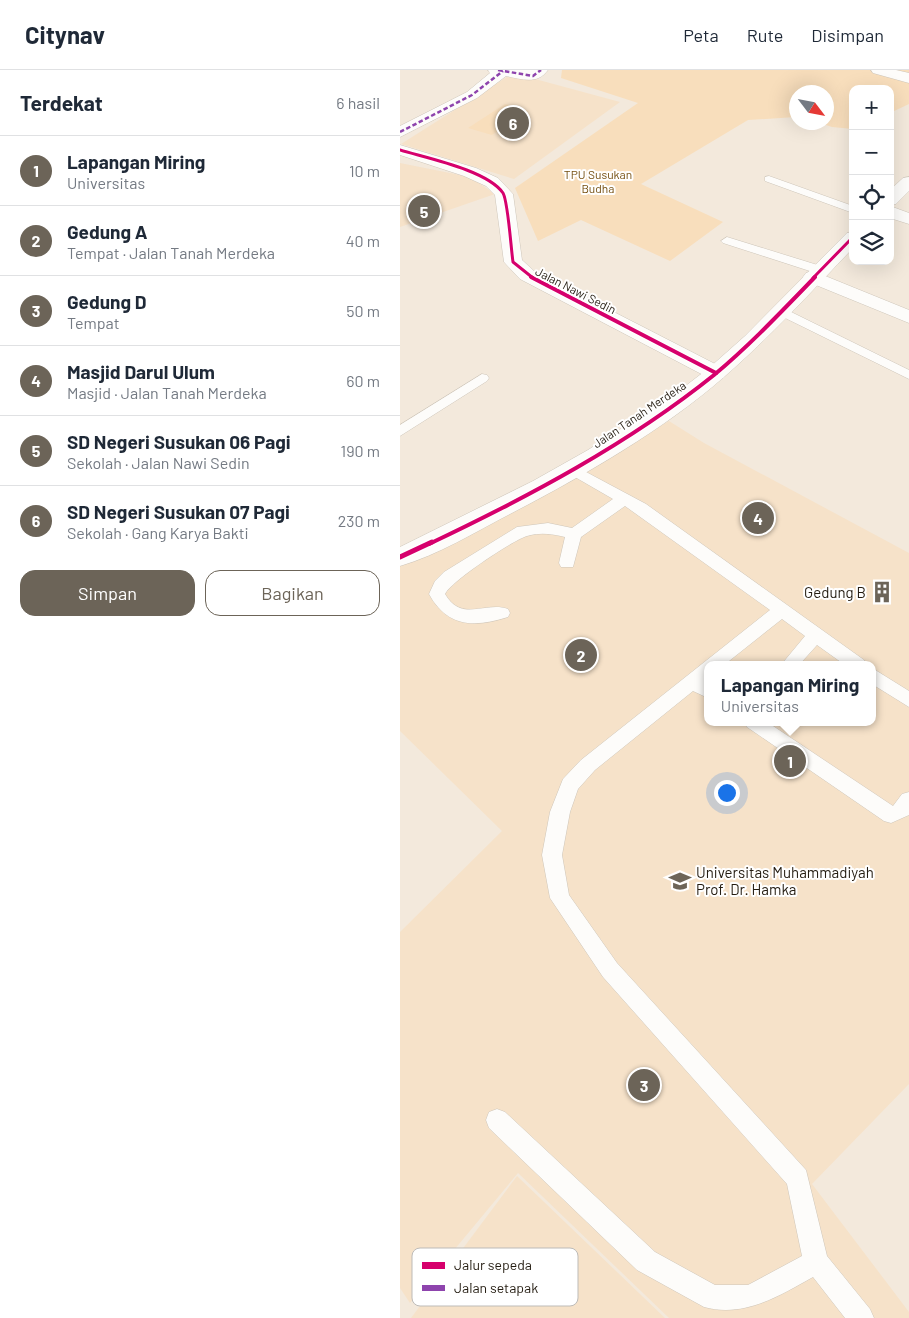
<!DOCTYPE html>
<html lang="id">
<head>
<meta charset="utf-8">
<style>
  body { margin:0; font-family:Barlow,sans-serif; background:#f2f2f3; color:#1f2937 }
  .controls { position:absolute; right:15px; top:15px; display:grid; overflow:hidden; border-radius:10px; box-shadow:0 5px 20px #0002 }
  .controls button { width:45px; height:45px; display:grid; place-items:center; padding:0; border:0; border-bottom:1px solid #e0e1e3; background:#fff; color:#1f2937; font:25px sans-serif }
  .compass { position:absolute; left:389px; top:15px; width:45px; height:45px; border-radius:50%; background:#fff; box-shadow:0 5px 20px #0002; rotate:122deg }
  .you { position:absolute; left:326px; top:722px; width:18px; height:18px; margin:-12px; border:4px solid #fff; border-radius:50%; background:#1a73e8; box-shadow:0 0 0 8px #1a73e833 }
  .badge { display:grid; place-items:center; width:32px; height:32px; border-radius:50%; background:#6c6458; color:#fff; font-size:16px; font-weight:700 }
  .pin { position:absolute; translate:-50% -50%; border:2px solid #fff; box-shadow:0 1px 5px #0006 }
  .popup { position:absolute; left:304px; top:591px; width:172px; height:65px; box-sizing:border-box; display:grid; place-content:center; border-radius:10px; background:#fff; filter:drop-shadow(0 1px 4px #0005); font-size:16px; white-space:nowrap; color:#747a83 }
  .popup b { font-size:19px; color:#1f2937 }
  .popup::after { content:''; position:absolute; left:50%; top:100%; margin-left:-10px; border:10px solid transparent; border-top-color:#fff }
  .list { margin:0; padding:0; list-style:none }
  h2 { display:flex; justify-content:space-between; align-items:center; height:65px; margin:0; padding:0 20px; font-size:21px }
  h2 small { font-size:16px; font-weight:400; color:#747a83 }
  .list li { display:grid; grid-template-columns:32px 1fr auto; gap:15px; align-items:center; box-sizing:border-box; height:70px; padding:0 20px; border-top:1px solid #e0e1e3 }
  .list b { display:block; font-size:19px; white-space:nowrap }
  .list p { margin:0; font-size:16px; white-space:nowrap; color:#747a83 }
  .list em { font-size:16px; font-style:normal; color:#747a83 }
  .actions { display:flex; gap:10px; padding:15px 20px }
  .actions a { flex:1; padding:11px 0; border:1px solid #6c6458; border-radius:15px; text-align:center; font-size:18px; color:#6c6458 }
  .actions .main { background:#6c6458; color:#fff }
  .icon { flex:none; width:28px; height:28px; fill:none; stroke:currentColor; stroke-width:2; stroke-linecap:round; stroke-linejoin:round }
  .map { position:relative; flex:none; width:509px; height:1248px; overflow:hidden }
  header { display:flex; align-items:center; gap:30px; box-sizing:border-box; height:70px; padding:0 25px; background:#fff; border-bottom:1px solid #e0e1e3 }
  header strong { font-size:24px }
  nav { display:flex; gap:28px; margin-inline-start:auto; font-size:18px }
  main { display:flex }
  aside { flex:1; background:#fff }
  .map>svg:first-child { display:block }
  .built { fill:#f6e2c9; fill-rule:evenodd }
  .green { fill:#f8debc }
  .lines { fill:none; stroke-linecap:round; stroke-linejoin:round }
  .lane-casing { stroke:#cec6ba; stroke-width:1 }
  .street-casing { stroke:#cec6ba; stroke-width:1 }
  .secondary-casing { stroke:#cec6ba; stroke-width:1 }
  .lane { fill:#fdfcfa; fill-rule:evenodd }
  .street { fill:#fdfcfa; fill-rule:evenodd }
  .secondary { fill:#fdfcfa; fill-rule:evenodd }
  .quiet { stroke:#8e44ad; stroke-width:2.5; stroke-dasharray:4.5 2.5; stroke-linecap:butt }
  .cycleway-far2-casing { stroke:#fff; stroke-width:5 }
  .cycleway-far1-casing { stroke:#fff; stroke-width:6 }
  .cycleway-casing { stroke:#fff; stroke-width:8 }
  .cycleway-far2 { stroke:#d6006c; stroke-width:3 }
  .cycleway-far1 { stroke:#d6006c; stroke-width:4 }
  .cycleway { stroke:#d6006c; stroke-width:5 }
  .labels { text-anchor:middle; dominant-baseline:central; stroke-width:4; stroke-linejoin:round; paint-order:stroke }
  .far-park-label { font-size:12px; fill:#754f11; stroke:#fff }
  .far-street-label { font-size:12px; fill:#241c11; stroke:#fff }
  .poi-label { font-size:15px; fill:#241c11; stroke:#fff; text-anchor:end }
  .key { fill:#fff; stroke:#bdbbb8; stroke-width:1 }
  .key-label { font-size:14px; fill:#241c11 }
</style>
</head>
<body>
<header>
<strong>Citynav</strong>
<nav><a>Peta</a><a>Rute</a><a>Disimpan</a></nav>
</header>
<main>
<aside>
<h2>Terdekat<small>6 hasil</small></h2>
<ul class="list">
<li><span class="badge">1</span><div><b>Lapangan Miring</b><p>Universitas</p></div><em>10 m</em></li>
<li><span class="badge">2</span><div><b>Gedung A</b><p>Tempat · Jalan Tanah Merdeka</p></div><em>40 m</em></li>
<li><span class="badge">3</span><div><b>Gedung D</b><p>Tempat</p></div><em>50 m</em></li>
<li><span class="badge">4</span><div><b>Masjid Darul Ulum</b><p>Masjid · Jalan Tanah Merdeka</p></div><em>60 m</em></li>
<li><span class="badge">5</span><div><b>SD Negeri Susukan 06 Pagi</b><p>Sekolah · Jalan Nawi Sedin</p></div><em>190 m</em></li>
<li><span class="badge">6</span><div><b>SD Negeri Susukan 07 Pagi</b><p>Sekolah · Gang Karya Bakti</p></div><em>230 m</em></li>
</ul>
<div class="actions"><a class="main">Simpan</a><a>Bagikan</a></div>
</aside>
<div class="map">
<svg width="509" height="1248" viewBox="0 0 509 1248">
  <rect width="100%" height="100%" fill="#f3e9dc"/>
  <g class="built">
    <polygon points="113,3 220,32 114,109 1,74"/>
    <polygon points="0,93 70,107 95,124 0,157"/>
    <path d="M269,351L304,373L509,483V1014L412,1114L509,1242V1248H269L118,1103L10,1233L0,1218V862L102,761L0,661V493L101,448ZM308,595H472V652H308Z"/>
    <polygon points="117,1106 265,1248 11,1248"/>
  </g>
  <g class="green">
    <polygon points="162,0 509,0 509,34 490,43 490,19 453,19 453,59 432,57 420,53 427,52 427,22 397,22 396,47 348,50 241,114 323,152 270,191 181,150 138,171 115,118 238,33 161,8"/>
    <polygon points="105,34 128,41 92,65 68,58"/>
  </g>
  <g class="lines">
    <g class="lane-casing">
      <g id="lane">
        <polygon points="369,106 453,136 453,143 365,111 365,107"/>
        <polygon points="327,167 424,197 426,200 420,204 416,203 323,173 321,171"/>
        <polygon points="381,237 509,300 509,309 377,244 375,241"/>
        <polygon points="82,304 87,305 89,308 87,311 0,366 0,355"/>
        <path d="M173,395L246,434L464,590L466,595H445L417,575L399,595H381L405,566L382,549L324,595H308V609L305,611L308,612V628L293,621L195,700L178,719L170,742L162,785L169,825L217,893L406,1100L427,1186L470,1239L474,1248H445L413,1207C379,1226 344,1248 304,1237L237,1200L89,1058L86,1050L89,1042L97,1039L105,1042L255,1182L315,1215H348L402,1186L387,1114L203,907L150,828L142,785L150,742L163,709L181,690L370,540L225,436L181,467L173,497H161L159,493L165,467C153,464 140,462 127,466C113,470 50,512 45,524C62,553 85,531 108,539L110,543L108,547C74,558 47,557 29,524L35,511L44,502L117,457L148,453L172,458L213,429L168,403L166,400L168,397Z"/>
        <polygon points="472,598 509,621 509,637 472,614"/>
        <polygon points="344,652 367,652 493,736 502,724 509,722 509,745 491,753 484,751 347,657"/>
      </g>
    </g>
    <g class="street-casing">
      <g id="street">
        <path d="M88,0H148C137,15 122,9 106,6L77,28L0,67V56L67,22L90,3Z"/>
        <polygon points="471,0 496,0 509,3 509,13 473,3"/>
        <polygon points="0,75 76,98 98,108 113,124 122,190 134,201 323,298 327,303 323,308 316,309 309,308 120,209 104,192 95,125 86,116 64,106 0,85"/>
        <polygon points="490,136 509,143 509,154 490,148"/>
        <polygon points="413,201 509,240 509,253 406,211 403,207 406,203"/>
      </g>
    </g>
    <g class="secondary-casing">
      <g id="secondary">
        <polygon points="509,107 509,121 496,134 490,135 490,120 503,108"/>
        <path d="M453,162V178C411,222 370,267 324,307C262,361 183,406 110,444C75,462 38,485 0,496V477L133,411L188,380L275,324L309,298L345,266L447,163Z"/>
      </g>
    </g>
    <use href="#lane" class="lane"/>
    <use href="#street" class="street"/>
    <use href="#secondary" class="secondary"/>
    <g class="quiet">
      <polyline points="98,0 133,6 141,0"/>
      <polyline points="0,62 72,25 103,1"/>
    </g>
    <g class="cycleway-far2-casing">
      <g id="cycleway-far2">
        <path d="M0,80C26,88 87,100 103,123C108,131 111,179 113,192L133,208"/>
        <polyline points="413,208 453,167"/>
      </g>
    </g>
    <g class="cycleway-far1-casing">
      <g id="cycleway-far1">
        <polyline points="131,207 316,303"/>
        <path d="M29,474C128,427 228,374 314,305C350,275 382,241 415,207"/>
      </g>
    </g>
    <g class="cycleway-casing">
      <polyline id="cycleway" points="0,487 32,472"/>
    </g>
    <use href="#cycleway-far2" class="cycleway-far2"/>
    <use href="#cycleway-far1" class="cycleway-far1"/>
    <use href="#cycleway" class="cycleway"/>
  </g>
  <defs>
    <g id="building-bare" transform="scale(1.725)"><path d="M-4-6H4V6H1V3H-1V6H-4ZM-2.5-4.3h1.7v1.8h-1.7ZM.8-4.3h1.7v1.8H.8ZM-2.5-1h1.7V.8h-1.7ZM.8-1h1.7V.8H.8Z" fill="#6c6458" stroke="#fff" stroke-width="2.5" paint-order="stroke"/></g>
    <g id="university-bare" transform="scale(1.725)"><path d="M0-5L7-2L0 1L-7-2ZM-4 1L0 2.5L4 1V4Q0 6-4 4Z" fill="#6c6458" stroke="#fff" stroke-width="2.5" paint-order="stroke"/></g>
  </defs>
  <g fill-rule="evenodd">
    <use href="#building-bare" x="482" y="522"/>
    <use href="#university-bare" x="280" y="811"/>
  </g>
  <g class="labels">
    <g class="far-park-label">
      <text x="198" y="104">TPU Susukan<tspan x="198" dy="14">Budha</tspan></text>
    </g>
    <g class="far-street-label">
      <text transform="translate(176 220) rotate(27)">Jalan Nawi Sedin</text>
      <text transform="translate(239 344) rotate(-34)">Jalan Tanah Merdeka</text>
    </g>
    <g class="poi-label">
      <text x="466" y="522">Gedung B</text>
      <text x="296" y="802" text-anchor="start">Universitas Muhammadiyah<tspan x="296" dy="17">Prof. Dr. Hamka</tspan></text>
    </g>
  </g>
  <rect x="12" y="1178" width="166" height="58" rx="8" class="key"/>
  <rect x="22" y="1192" width="23" height="7" fill="#d6006c"/>
  <rect x="22" y="1215" width="23" height="6" fill="#8e44ad"/>
  <g class="key-label">
    <text x="54" y="1200">Jalur sepeda</text>
    <text x="54" y="1223">Jalan setapak</text>
  </g>
</svg>
<div class="controls">
<button>+</button>
<button>−</button>
<button><svg class="icon" aria-label="locate" viewBox="0 0 24 24"><circle cx="12" cy="12" r="6"/><path d="M12 2v4M12 18v4M2 12h4M18 12h4"/></svg></button>
<button><svg class="icon" aria-label="layers" viewBox="0 0 24 24"><path d="M12 4l9 5-9 5-9-5zM3 14l9 5 9-5"/></svg></button>
</div>
<svg class="compass" viewBox="-18 -18 36 36"><path d="M0-13l5 13h-10z" fill="#e53935"/><path d="M0 13l5-13h-10z" fill="#747a83"/></svg>
<div class="you"></div>
<div class="pin badge" style="left:390px;top:691px">1</div>
<div class="popup"><b>Lapangan Miring</b>Universitas</div>
<div class="pin badge" style="left:181px;top:585px">2</div>
<div class="pin badge" style="left:244px;top:1015px">3</div>
<div class="pin badge" style="left:358px;top:448px">4</div>
<div class="pin badge" style="left:24px;top:141px">5</div>
<div class="pin badge" style="left:113px;top:53px">6</div>
</div>
</main>
</body>
</html>
